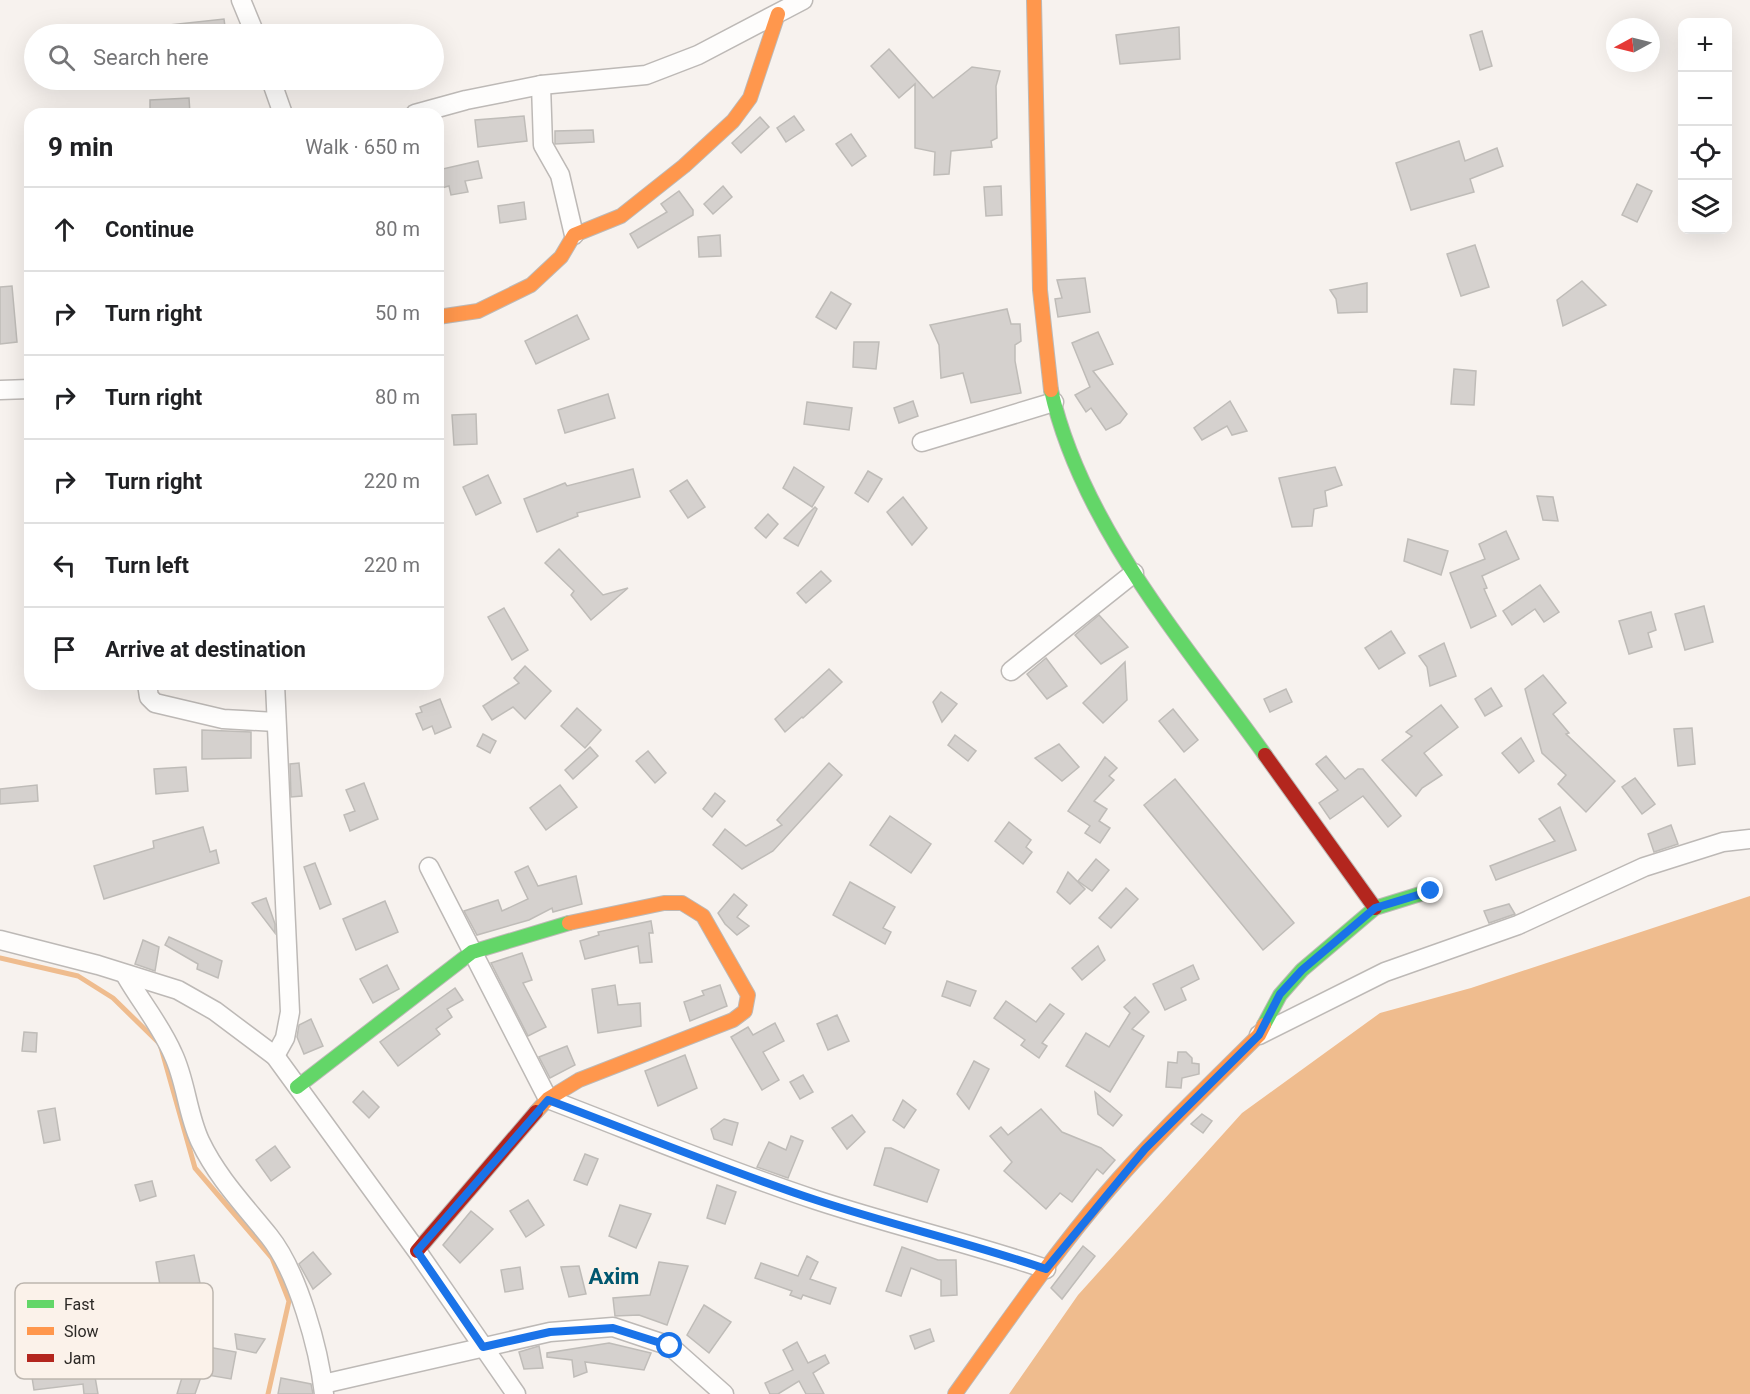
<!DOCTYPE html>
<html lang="en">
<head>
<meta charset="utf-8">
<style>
  body { margin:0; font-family:Roboto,sans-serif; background:#f6f6f6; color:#202124 }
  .controls { position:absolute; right:18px; top:18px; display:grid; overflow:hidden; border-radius:12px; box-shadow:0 6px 24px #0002 }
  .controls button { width:54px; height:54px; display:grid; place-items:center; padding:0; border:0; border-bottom:2px solid #e0e0e0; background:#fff; color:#202124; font:30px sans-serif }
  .compass { position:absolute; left:1606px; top:18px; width:54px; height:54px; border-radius:50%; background:#fff; box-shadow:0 6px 24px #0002; rotate:263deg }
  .stop { position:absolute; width:18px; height:18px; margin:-14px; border:4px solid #1a73e8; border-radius:50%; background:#fff }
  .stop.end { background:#1a73e8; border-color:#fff; box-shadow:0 2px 6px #0008 }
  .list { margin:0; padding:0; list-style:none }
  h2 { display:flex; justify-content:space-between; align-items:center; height:78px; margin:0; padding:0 24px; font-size:26px }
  h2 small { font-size:20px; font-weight:400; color:#757577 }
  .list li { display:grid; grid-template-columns:39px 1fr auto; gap:18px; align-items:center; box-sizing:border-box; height:84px; padding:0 24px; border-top:2px solid #e0e0e0 }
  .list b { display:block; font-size:22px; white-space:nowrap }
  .list em { font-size:20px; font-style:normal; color:#757577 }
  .icon { flex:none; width:33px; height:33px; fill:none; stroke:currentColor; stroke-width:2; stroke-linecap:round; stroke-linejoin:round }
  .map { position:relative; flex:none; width:1750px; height:1394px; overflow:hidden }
  .search { position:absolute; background:#fff; box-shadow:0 6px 24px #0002; left:24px; top:24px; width:420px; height:66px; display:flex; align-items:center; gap:15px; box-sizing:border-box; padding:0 21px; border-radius:33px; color:#757577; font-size:22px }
  .panel { position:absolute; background:#fff; box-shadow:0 6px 24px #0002; left:24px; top:108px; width:420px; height:582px; border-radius:18px }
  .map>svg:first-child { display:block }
  .water { fill:#efbc8e }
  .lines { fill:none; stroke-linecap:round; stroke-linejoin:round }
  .stream { stroke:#efbc8e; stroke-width:5 }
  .building { fill:#d5d1ce; stroke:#bfbcb8; stroke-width:1.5 }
  .street-casing { stroke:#bdb9b6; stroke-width:21 }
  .fast-casing { stroke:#bdb9b6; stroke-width:16 }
  .slow-casing { stroke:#bdb9b6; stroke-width:16 }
  .jam-casing { stroke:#bdb9b6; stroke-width:16 }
  .street { stroke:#fefdfc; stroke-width:18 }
  .fast { stroke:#63d668; stroke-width:14 }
  .slow { stroke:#ff974d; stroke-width:14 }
  .jam { stroke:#b3261e; stroke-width:14 }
  .route { stroke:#1a73e8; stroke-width:8 }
  .labels { text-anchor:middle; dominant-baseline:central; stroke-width:4.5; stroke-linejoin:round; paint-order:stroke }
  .district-label { font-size:22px; font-weight:bold; fill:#01576f; stroke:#fbf2ea }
  .key { fill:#fbf2ea; stroke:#bdb6af; stroke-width:1.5 }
  .key-label { font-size:16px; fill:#2c2926 }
</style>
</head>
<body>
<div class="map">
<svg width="1750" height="1394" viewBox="0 0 1750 1394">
  <rect width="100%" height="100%" fill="#f7f2ee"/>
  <polygon class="water" points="1750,896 1750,1394 1009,1394 1078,1295 1242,1113 1380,1013 1471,988"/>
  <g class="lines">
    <polyline class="stream" points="0,958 78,976 113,998 160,1044 195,1168 272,1258 289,1301 268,1394"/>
  </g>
  <g class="building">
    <polygon points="224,19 226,34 151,34 151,27"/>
    <polygon points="1179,27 1180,59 1120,64 1116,35"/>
    <polygon points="1482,31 1492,66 1480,70 1470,35"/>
    <polygon points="889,49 933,98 972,67 1000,71 996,86 997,138 991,141 992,147 951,151 949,174 934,175 935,152 915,148 915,84 899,98 871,66"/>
    <polygon points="189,98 190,114 150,114 150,100"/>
    <polygon points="524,116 527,141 478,147 475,120"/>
    <polygon points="794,116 804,130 786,142 777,128"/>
    <polygon points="760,117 769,127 741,153 732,143"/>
    <polygon points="593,130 594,142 555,144 555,131"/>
    <polygon points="851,134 866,156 852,166 836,144"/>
    <polygon points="1459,141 1465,161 1497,148 1503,166 1470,179 1474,192 1411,210 1396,163"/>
    <polygon points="478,161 482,178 465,181 468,192 451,195 449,186 438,189 438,170"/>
    <polygon points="1637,184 1652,191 1637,222 1622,215"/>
    <polygon points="723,186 732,197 713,214 704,204"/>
    <polygon points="1001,186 1002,215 986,216 984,187"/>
    <polygon points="679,191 693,210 693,215 638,248 630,234 667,212 661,204"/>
    <polygon points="524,202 526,219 500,223 498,206"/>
    <polygon points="720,235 721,256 699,257 698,237"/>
    <polygon points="1475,245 1489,287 1461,296 1447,254"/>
    <polygon points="1085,278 1090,312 1058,317 1055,299 1062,298 1057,280"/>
    <polygon points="1582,281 1606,305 1563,326 1557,300"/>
    <polygon points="1367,283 1367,312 1338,313 1336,299 1330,290"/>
    <polygon points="12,286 17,342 0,344 0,287"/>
    <polygon points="831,292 851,304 836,329 816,317"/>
    <polygon points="1007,309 1011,324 1020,324 1021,341 1015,345 1015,361 1021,393 971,403 963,373 941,378 939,345 930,325"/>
    <polygon points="577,315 589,339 536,364 525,341"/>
    <polygon points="1098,332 1113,364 1093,371 1127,414 1120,423 1106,430 1091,408 1086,412 1075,395 1090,387 1072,343"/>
    <polygon points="854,342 879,342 876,369 853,367"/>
    <polygon points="1454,369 1476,371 1474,405 1451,404"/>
    <polygon points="608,394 615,418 565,433 558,410"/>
    <polygon points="913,401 918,416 899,423 894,408"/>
    <polygon points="1230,401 1247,431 1232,435 1227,426 1202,440 1194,428"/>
    <polygon points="807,402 852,408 849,430 804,424"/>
    <polygon points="476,414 477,444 454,445 452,415"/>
    <polygon points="794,467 824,487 812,507 783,488"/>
    <polygon points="1335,467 1342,485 1325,491 1327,506 1314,509 1312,526 1292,527 1279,478"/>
    <polygon points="633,469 640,497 577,513 578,516 537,532 524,499 565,483 567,486"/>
    <polygon points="868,471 882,479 868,502 855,493"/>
    <polygon points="488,475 501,503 476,515 463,487"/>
    <polygon points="687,480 705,507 688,518 670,491"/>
    <polygon points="1537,496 1553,497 1558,521 1543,520"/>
    <polygon points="903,497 927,528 912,545 887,512"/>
    <polygon points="815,507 817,509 798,546 784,538"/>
    <polygon points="768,514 778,524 766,538 755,528"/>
    <polygon points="1506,531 1519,559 1482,576 1487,588 1484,589 1496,616 1471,628 1450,573 1485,559 1479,544"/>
    <polygon points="1408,539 1448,551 1441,575 1404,561"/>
    <polygon points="559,549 603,595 628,588 591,620 571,595 574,591 545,563"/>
    <polygon points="821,571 831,581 806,603 797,593"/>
    <polygon points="1540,585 1559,612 1544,622 1535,609 1512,625 1503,611"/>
    <polygon points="1704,606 1713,642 1685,650 1675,614"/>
    <polygon points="504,608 528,650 512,660 488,617"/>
    <polygon points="1651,612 1656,630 1648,633 1652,647 1629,654 1619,621"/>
    <polygon points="1099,615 1128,647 1101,664 1075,635"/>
    <polygon points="1391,631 1405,653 1379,669 1365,648"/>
    <polygon points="1444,643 1456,676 1430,686 1427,667 1419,656"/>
    <polygon points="1046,658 1067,686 1047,699 1027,674"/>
    <polygon points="1125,662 1127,700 1103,723 1083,703"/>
    <polygon points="525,666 551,691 525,719 513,707 492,720 483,706 519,683 514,678"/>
    <polygon points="829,669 842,682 803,718 802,717 785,732 775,719"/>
    <polygon points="1543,675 1566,703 1553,714 1569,733 1566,734 1615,781 1586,812 1558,784 1566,775 1542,753 1525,689"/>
    <polygon points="1491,688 1502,706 1485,716 1475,699"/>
    <polygon points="1286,689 1292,702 1270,712 1264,699"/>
    <polygon points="941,692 957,704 942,722 933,702"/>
    <polygon points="440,699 451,727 435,734 432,726 423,730 416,714 422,712 420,707"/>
    <polygon points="1441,705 1458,727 1424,753 1442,775 1422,788 1416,796 1382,760 1412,736 1406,732"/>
    <polygon points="577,708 601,730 585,748 561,726"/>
    <polygon points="1173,709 1198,740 1184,752 1159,721"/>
    <polygon points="1692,728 1695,764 1678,766 1674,729"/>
    <polygon points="202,730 251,732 251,758 202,759"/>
    <polygon points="483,734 496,741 490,753 477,746"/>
    <polygon points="955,735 976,751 968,761 948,745"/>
    <polygon points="1521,738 1534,761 1519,773 1502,753"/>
    <polygon points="1059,744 1079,767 1062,781 1035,758"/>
    <polygon points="590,747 598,756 573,779 565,770"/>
    <polygon points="648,751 666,773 655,783 636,761"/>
    <polygon points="1326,756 1345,779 1358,769 1363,769 1401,816 1388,827 1363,796 1330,819 1319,803 1338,790 1316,764"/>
    <polygon points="1105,757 1117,768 1109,776 1114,780 1094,801 1107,809 1099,821 1110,828 1100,843 1085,833 1090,826 1068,811"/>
    <polygon points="299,763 302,796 291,797 290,764"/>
    <polygon points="829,763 842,775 773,851 742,869 713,845 725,829 746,846 782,825 777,820"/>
    <polygon points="186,767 188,791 156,794 154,769"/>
    <polygon points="1635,778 1655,804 1642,814 1622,787"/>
    <polygon points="1175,779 1294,923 1263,950 1144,805"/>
    <polygon points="364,783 378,819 350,831 344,815 355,811 346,790"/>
    <polygon points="37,785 38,801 0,804 0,789"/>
    <polygon points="560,785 577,807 546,830 530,808"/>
    <polygon points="715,793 725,801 712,817 703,809"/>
    <polygon points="1560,807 1576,850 1496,880 1490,866 1555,841 1539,819"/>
    <polygon points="890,816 931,844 911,873 870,845"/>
    <polygon points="1009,822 1031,840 1026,847 1032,852 1023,864 995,841"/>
    <polygon points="1671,825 1678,844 1654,852 1648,834"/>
    <polygon points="203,827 210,852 216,850 219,863 104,899 94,866 154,848 153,841"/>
    <polygon points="1096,859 1109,870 1092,891 1078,881"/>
    <polygon points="315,863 331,904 320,909 304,867"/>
    <polygon points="528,866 538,886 576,876 582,904 553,912 552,908 529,920 477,935 464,911 498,900 502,911 528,899 515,872"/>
    <polygon points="1068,872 1085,889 1070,904 1057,892"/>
    <polygon points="850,882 895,907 883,928 891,932 885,944 833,915"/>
    <polygon points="1126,888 1138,899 1111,928 1099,918"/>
    <polygon points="734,894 747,905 737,917 749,926 737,935 725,924 718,913"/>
    <polygon points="266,898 275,924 275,933 252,903"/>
    <polygon points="385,901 398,932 356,950 343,919"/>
    <polygon points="1509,904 1515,914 1489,923 1484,911"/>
    <polygon points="651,921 653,933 649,933 652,962 640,963 638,946 585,959 580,941 599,935 598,932"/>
    <polygon points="169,937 222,961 218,978 197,969 198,964 165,945"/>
    <polygon points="143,940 159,947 155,971 135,964"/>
    <polygon points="1098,946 1105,960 1082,980 1072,968"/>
    <polygon points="522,953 532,980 523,983 546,1027 528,1036 491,963"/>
    <polygon points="387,965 399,989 373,1003 360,979"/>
    <polygon points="1193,965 1199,979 1181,988 1186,1000 1165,1010 1153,984"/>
    <polygon points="947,981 976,991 970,1006 942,996"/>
    <polygon points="615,985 618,1005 640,1003 641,1026 598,1033 592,989"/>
    <polygon points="720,985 727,1006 690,1021 684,1002 704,995 702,991"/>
    <polygon points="455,988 463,1000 447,1009 452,1017 436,1029 440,1034 398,1066 380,1042"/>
    <polygon points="1135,997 1149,1012 1132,1029 1144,1036 1110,1092 1066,1066 1086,1033 1109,1047 1130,1013 1124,1007"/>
    <polygon points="1006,1001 1036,1022 1050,1004 1064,1014 1042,1043 1047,1046 1039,1058 1021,1045 1025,1040 994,1018"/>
    <polygon points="837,1015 849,1041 828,1050 817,1024"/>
    <polygon points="311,1019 323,1046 304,1054 297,1037 299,1025"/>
    <polygon points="775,1023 784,1041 763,1052 779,1080 762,1090 731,1037 748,1027 753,1035"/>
    <polygon points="24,1032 37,1033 36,1052 22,1051"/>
    <polygon points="567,1046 575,1065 550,1078 539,1057"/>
    <polygon points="1178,1052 1186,1052 1192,1058 1192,1063 1199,1064 1199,1074 1182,1078 1181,1088 1166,1087 1168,1062 1177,1063"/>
    <polygon points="685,1055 697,1088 658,1106 645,1071"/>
    <polygon points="974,1061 989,1069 969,1109 957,1094"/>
    <polygon points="803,1075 813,1092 800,1099 790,1082"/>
    <polygon points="363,1091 379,1107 369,1118 353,1102"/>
    <polygon points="1095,1092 1122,1115 1113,1126 1098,1114"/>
    <polygon points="903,1100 916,1110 904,1128 893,1120"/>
    <polygon points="55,1108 60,1140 44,1143 38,1111"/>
    <polygon points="1041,1109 1062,1132 1101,1148 1115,1160 1103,1174 1097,1169 1072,1202 1060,1193 1046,1209 1004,1171 1012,1162 990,1136 1001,1127 1008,1135"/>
    <polygon points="1202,1114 1212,1121 1203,1133 1191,1124"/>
    <polygon points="852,1115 865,1132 847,1149 832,1128"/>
    <polygon points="724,1119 738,1123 732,1145 714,1139 711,1129"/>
    <polygon points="791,1136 803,1141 788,1178 757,1167 769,1142 786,1150"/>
    <polygon points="275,1146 290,1167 271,1181 256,1160"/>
    <polygon points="885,1148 891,1148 939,1170 927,1202 874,1185"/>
    <polygon points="585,1154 598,1159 587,1185 574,1180"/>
    <polygon points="152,1181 156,1196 140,1201 135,1185"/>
    <polygon points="717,1185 736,1192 725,1224 707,1218"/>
    <polygon points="528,1200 544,1225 526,1237 510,1211"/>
    <polygon points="620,1205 651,1214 636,1248 609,1236"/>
    <polygon points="471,1211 493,1229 460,1263 443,1245"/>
    <polygon points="1083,1246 1095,1256 1062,1299 1051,1288"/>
    <polygon points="902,1247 938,1260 956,1260 957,1295 941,1296 941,1280 911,1268 901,1296 886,1291"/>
    <polygon points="313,1252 331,1274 313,1289 299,1264"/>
    <polygon points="194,1255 200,1283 161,1291 156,1262"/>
    <polygon points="807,1256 818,1262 810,1279 836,1288 830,1304 803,1295 801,1299 790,1295 792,1291 755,1278 761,1263 798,1276"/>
    <polygon points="659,1262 688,1266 667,1325 639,1315 615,1316 613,1298 650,1295"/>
    <polygon points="579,1266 586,1294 569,1297 561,1267"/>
    <polygon points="520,1267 523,1289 505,1292 501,1270"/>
    <polygon points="704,1305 731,1322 709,1353 687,1335"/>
    <polygon points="86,1321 87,1329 91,1329 93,1348 90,1348 98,1394 84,1394 83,1384 34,1390 31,1371 79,1367 77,1322"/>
    <polygon points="930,1329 934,1341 915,1349 910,1336"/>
    <polygon points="235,1334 265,1339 256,1353 237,1349"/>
    <polygon points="187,1338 208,1343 208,1347 236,1352 231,1379 202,1374 195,1394 177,1394 184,1371 180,1370"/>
    <polygon points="797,1342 808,1363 825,1355 829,1363 813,1373 824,1394 806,1394 799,1381 778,1394 770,1394 765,1383 793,1370 783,1350"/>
    <polygon points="609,1343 651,1353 644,1370 585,1362 587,1372 574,1377 572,1360 547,1357 547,1353"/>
    <polygon points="539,1346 543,1368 524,1369 519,1352"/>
    <polygon points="281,1378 311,1384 313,1394 278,1394"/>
  </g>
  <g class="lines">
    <g class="street-casing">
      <g id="street">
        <polyline points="241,0 255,34"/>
        <polyline points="271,80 283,114"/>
        <polyline points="541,85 543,145 560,175 574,235"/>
        <polyline points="415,114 466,100 541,85 646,75 698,55 803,0"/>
        <polyline points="0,390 30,389"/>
        <polyline points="922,442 1054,402"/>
        <polyline points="1011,671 1134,573"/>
        <polyline points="147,684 149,697 155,703 223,719 276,722"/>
        <polyline points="275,684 290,1012 285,1038 275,1056"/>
        <path d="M429,867L548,1099C637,1133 725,1170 816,1200C892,1225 970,1243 1046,1269"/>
        <polyline points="0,940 98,965 178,990 215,1011 275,1056 417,1251 516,1394"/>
        <path d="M126,976C141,1002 161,1026 173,1054C186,1081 187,1113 200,1141C217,1177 244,1205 269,1236C298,1272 319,1349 324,1394"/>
        <polyline points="1259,1035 1385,972 1518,925 1644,867 1723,842 1750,839"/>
        <polyline points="323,1384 550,1332 613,1327 670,1346 724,1394"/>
      </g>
    </g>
    <g class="fast-casing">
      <g id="fast">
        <path d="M1051,390C1082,527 1185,643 1265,755"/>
        <polyline points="1264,1025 1280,995 1302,970 1375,908 1430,891"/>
        <polyline points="297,1087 472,952 569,923"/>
      </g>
    </g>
    <g class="slow-casing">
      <g id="slow">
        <polyline points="1034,0 1040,290 1051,390"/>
        <polyline points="438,317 478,311 531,285 561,257 574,235 621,216 684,166 733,121 750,98 778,14"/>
        <polyline points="536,1112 548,1099 579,1080 733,1020 745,1011 748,995 703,916 682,903 664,903 569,923"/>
        <path d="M955,1394C1004,1326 1052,1256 1106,1193C1154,1137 1207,1087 1259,1035L1264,1025"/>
      </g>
    </g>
    <g class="jam-casing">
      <g id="jam">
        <polyline points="1265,755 1375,908"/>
        <polyline points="417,1251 536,1112"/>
      </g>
    </g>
    <use href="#street" class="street"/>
    <use href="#fast" class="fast"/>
    <use href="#slow" class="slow"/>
    <use href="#jam" class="jam"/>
  </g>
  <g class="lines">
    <path class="route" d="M670,1346L613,1328L550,1332L483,1347L417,1251L548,1100C637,1133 725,1170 816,1200C892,1225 970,1243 1046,1269L1145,1149L1259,1035L1280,994L1302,970L1375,908L1431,891"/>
  </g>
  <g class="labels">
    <g class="district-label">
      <text x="614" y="1276">Axim</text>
    </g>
  </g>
  <rect x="15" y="1283" width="198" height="96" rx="9" class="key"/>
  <rect x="27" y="1300" width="27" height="8" fill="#63d668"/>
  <rect x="27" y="1327" width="27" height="8" fill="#ff974d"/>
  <rect x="27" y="1354" width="27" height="8" fill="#b3261e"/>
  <g class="key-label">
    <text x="64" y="1310">Fast</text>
    <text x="64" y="1337">Slow</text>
    <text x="64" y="1364">Jam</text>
  </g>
</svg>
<div class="controls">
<button>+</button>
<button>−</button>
<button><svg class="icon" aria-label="locate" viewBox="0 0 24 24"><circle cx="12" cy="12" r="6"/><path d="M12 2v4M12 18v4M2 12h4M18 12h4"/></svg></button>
<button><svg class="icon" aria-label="layers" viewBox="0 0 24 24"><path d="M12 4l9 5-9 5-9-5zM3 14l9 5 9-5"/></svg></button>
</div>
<svg class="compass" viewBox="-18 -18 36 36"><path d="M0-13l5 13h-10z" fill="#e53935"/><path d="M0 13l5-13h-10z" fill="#757577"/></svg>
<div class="stop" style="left:670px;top:1346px"></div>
<div class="stop end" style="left:1431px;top:891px"></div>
<div class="search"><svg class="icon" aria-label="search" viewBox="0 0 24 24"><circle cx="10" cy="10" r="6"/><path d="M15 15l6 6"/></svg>Search here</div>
<section class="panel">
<h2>9 min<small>Walk · 650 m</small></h2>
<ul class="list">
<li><svg class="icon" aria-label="ahead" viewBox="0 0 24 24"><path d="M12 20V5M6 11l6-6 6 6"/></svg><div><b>Continue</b></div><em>80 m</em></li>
<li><svg class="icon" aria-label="right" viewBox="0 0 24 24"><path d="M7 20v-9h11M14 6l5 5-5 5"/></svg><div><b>Turn right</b></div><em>50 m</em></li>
<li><svg class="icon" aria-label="right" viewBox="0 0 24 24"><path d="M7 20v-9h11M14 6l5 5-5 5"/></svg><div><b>Turn right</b></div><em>80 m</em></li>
<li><svg class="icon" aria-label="right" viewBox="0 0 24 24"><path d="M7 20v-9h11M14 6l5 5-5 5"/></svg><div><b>Turn right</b></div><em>220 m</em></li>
<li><svg class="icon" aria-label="left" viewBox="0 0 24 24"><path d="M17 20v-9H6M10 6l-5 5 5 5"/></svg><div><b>Turn left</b></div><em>220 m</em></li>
<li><svg class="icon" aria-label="arrive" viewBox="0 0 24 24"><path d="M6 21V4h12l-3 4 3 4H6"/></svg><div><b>Arrive at destination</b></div></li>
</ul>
</section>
</div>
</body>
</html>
